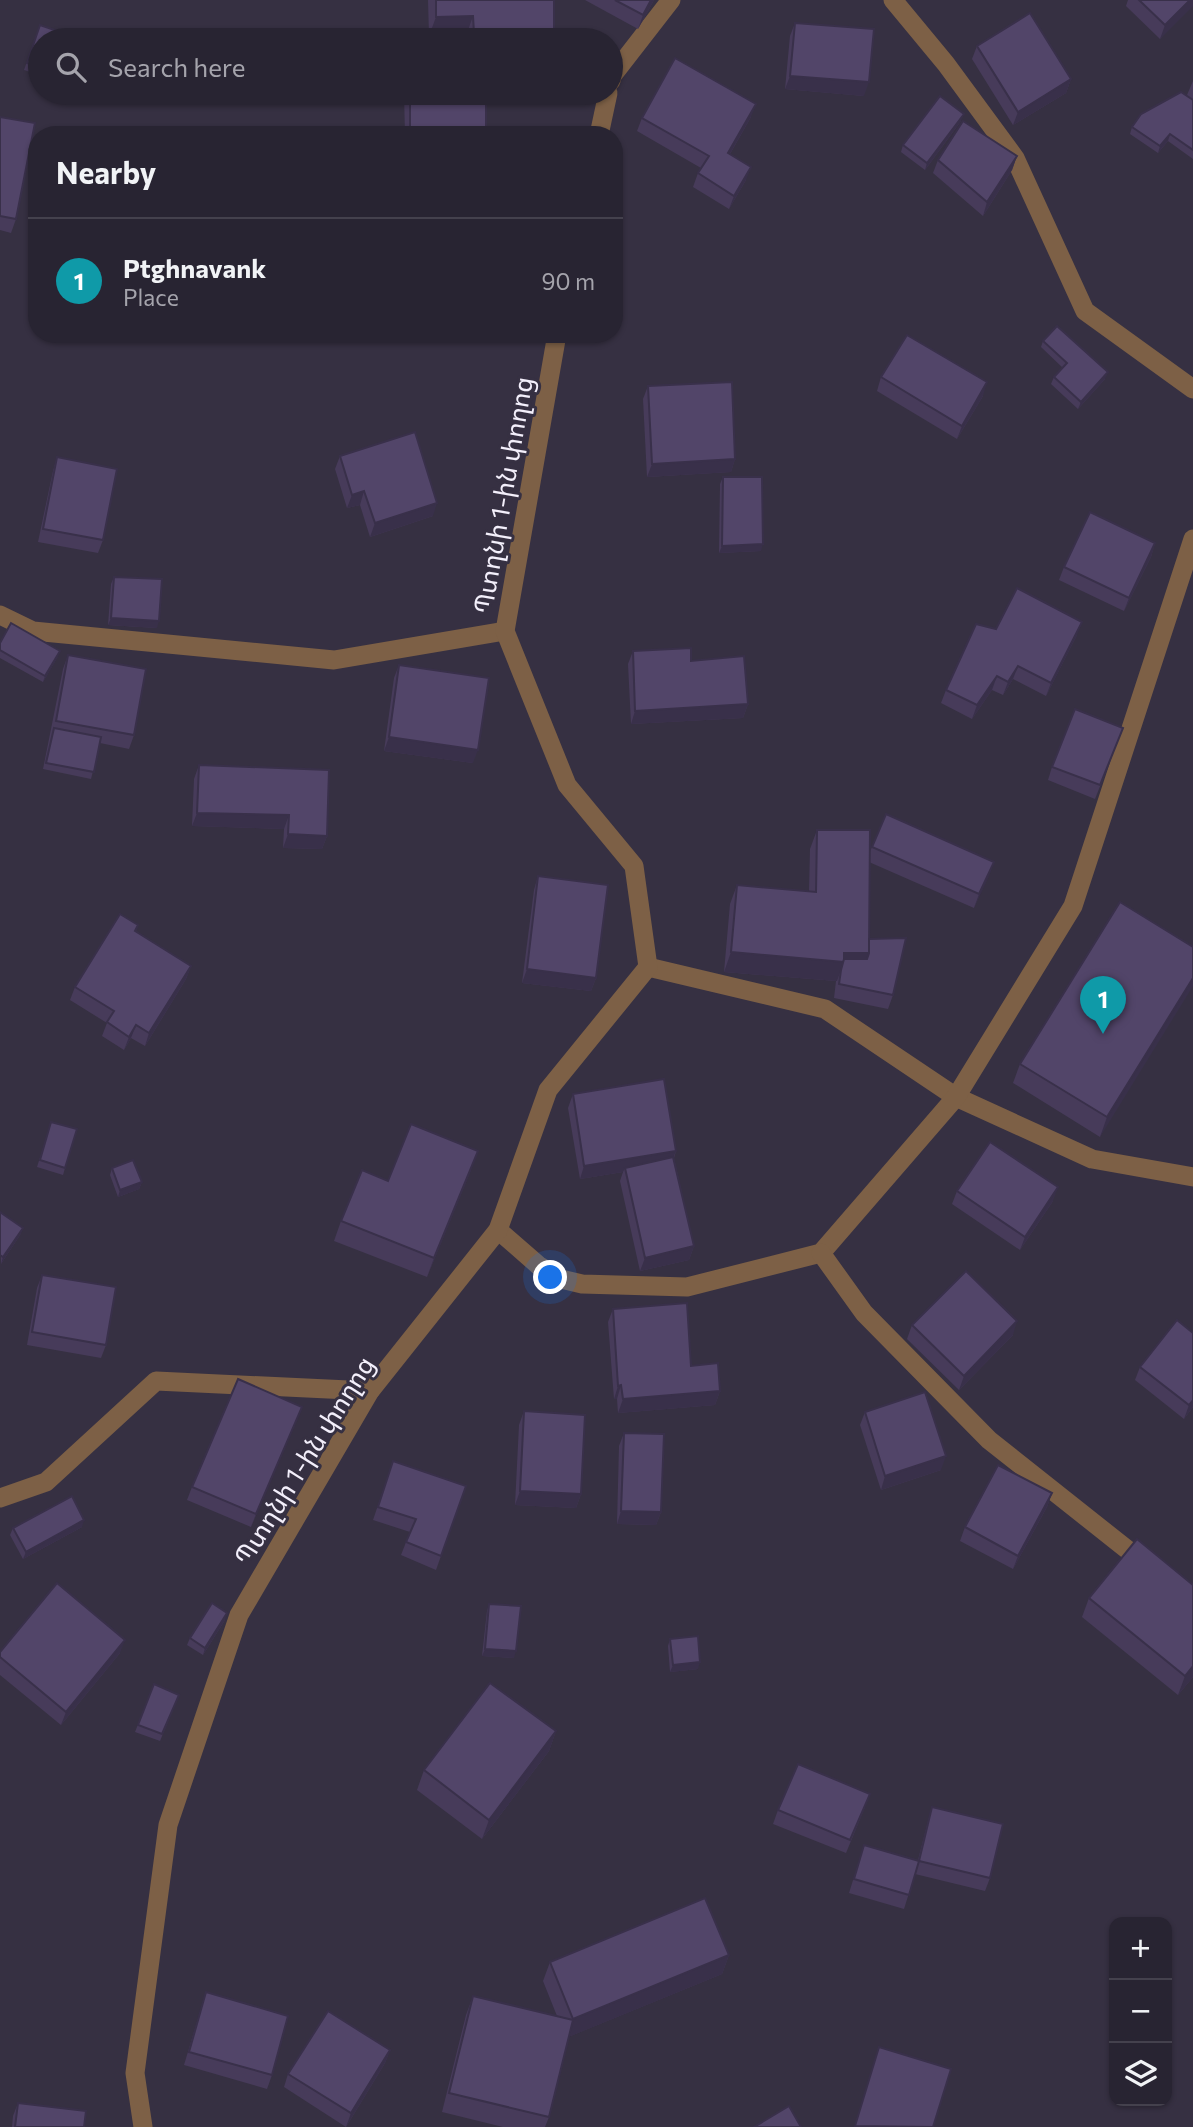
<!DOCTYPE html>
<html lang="en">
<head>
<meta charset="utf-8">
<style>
  body { margin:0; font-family:Commissioner,"Noto Sans Armenian",sans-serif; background:#34303e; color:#f1f3f6 }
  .controls { position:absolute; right:21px; bottom:21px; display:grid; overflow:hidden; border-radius:14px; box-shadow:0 2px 5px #0004 }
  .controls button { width:63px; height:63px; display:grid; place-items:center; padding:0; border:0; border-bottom:2px solid #44414d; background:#282432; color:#f1f3f6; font:35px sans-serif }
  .you { position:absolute; left:551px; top:1278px; width:24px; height:24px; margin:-18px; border:5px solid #fff; border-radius:50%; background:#1a73e8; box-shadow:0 0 0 10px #1a73e833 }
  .badge { display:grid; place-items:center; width:46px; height:46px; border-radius:50%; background:#b45309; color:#fff; font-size:23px; font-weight:700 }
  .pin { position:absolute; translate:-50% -58px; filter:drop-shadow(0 2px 4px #0008) }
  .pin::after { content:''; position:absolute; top:37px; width:24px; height:21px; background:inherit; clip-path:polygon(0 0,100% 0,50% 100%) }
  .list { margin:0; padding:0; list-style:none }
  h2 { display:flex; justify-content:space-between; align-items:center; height:91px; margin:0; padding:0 28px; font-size:30px }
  h2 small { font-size:23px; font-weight:400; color:#a5a4ac }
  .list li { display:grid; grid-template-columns:46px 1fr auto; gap:21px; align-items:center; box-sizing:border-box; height:126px; padding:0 28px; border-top:2px solid #44414d }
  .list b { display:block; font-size:26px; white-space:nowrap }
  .list p { margin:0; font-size:23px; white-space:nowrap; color:#a5a4ac }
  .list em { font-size:23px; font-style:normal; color:#a5a4ac }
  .icon { flex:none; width:38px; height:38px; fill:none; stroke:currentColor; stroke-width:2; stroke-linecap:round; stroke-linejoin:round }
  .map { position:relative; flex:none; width:1193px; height:2127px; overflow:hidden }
  .search { position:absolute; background:#282432; box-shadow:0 2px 5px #0004; left:28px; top:28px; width:595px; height:77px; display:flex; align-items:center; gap:18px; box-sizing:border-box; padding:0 24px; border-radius:38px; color:#a5a4ac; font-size:26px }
  .panel { position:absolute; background:#282432; box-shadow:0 2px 5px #0004; left:28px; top:126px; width:595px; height:217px; border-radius:28px }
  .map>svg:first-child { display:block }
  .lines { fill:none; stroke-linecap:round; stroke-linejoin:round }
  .minor { stroke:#7d6046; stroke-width:19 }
  .tertiary { stroke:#7d6046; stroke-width:19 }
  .wall { fill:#473b5a }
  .shaded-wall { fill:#39304a }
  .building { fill:#524569; stroke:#39304a; stroke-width:2 }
  .labels { text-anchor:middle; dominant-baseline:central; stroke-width:6; stroke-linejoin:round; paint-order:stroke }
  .street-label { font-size:26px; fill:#f3effb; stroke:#363042 }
</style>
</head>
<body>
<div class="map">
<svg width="1193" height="2127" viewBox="0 0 1193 2127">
  <rect width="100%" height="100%" fill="#363042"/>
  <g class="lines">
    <g class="minor">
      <polyline points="893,0 946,64 1015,158 1085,311 1193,389"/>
      <polyline points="0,615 33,631 334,660 505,631"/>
      <polyline points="648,967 825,1009 956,1097 1092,1159 1193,1177"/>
      <polyline points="498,1230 538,1265 561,1279 582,1284 687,1287 821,1253 956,1097 1073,906 1193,539"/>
      <polyline points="821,1253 864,1313 989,1440 1148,1566"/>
      <polyline points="0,1498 46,1482 156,1381 370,1391"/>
    </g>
    <g class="tertiary">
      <polyline points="611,81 612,76 671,0"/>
      <polyline points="599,135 608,93"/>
      <polyline points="143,2127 135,2073 168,1825 239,1615 370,1391 498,1230 548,1090 648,967 634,866 567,785 505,631 557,334"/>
    </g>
  </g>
  <g class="wall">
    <polygon points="428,0 554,0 554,31 551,40 466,40 466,36 429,36"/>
    <polygon points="585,0 654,0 638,29"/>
    <polygon points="1128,0 1193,0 1160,39 1126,6"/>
    <polygon points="795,23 864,96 785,89 790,36"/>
    <polygon points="40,25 40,75 24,70"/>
    <polygon points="977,46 1071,79 1066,93 1013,125 972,59"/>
    <polygon points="1193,81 1193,159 1168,141 1158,153 1130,134 1132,127 1187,95"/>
    <polygon points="404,93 486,93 485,135 405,135"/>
    <polygon points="0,117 16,219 11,233 0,230"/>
    <polygon points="751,117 730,154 746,180 729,209 693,187 698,173 701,168 637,131 642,118"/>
    <polygon points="961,121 925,170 901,152 903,145"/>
    <polygon points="1017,156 1012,170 983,216 933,173 938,160"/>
    <polygon points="1043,341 1105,379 1078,409 1051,384 1054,377 1063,368 1041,347"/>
    <polygon points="881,377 983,396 957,439 877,391"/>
    <polygon points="648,386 735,459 731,472 647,477 643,399"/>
    <polygon points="340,456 433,516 370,537 360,505 347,508 335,469"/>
    <polygon points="57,457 103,540 98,553 38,542 53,471"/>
    <polygon points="723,477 761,551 719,553 720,484"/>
    <polygon points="1155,543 1151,557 1124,611 1059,580 1064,567"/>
    <polygon points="114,577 157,628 108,625 111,584"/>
    <polygon points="996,629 1077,635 1046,696 1013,679 1003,695 992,690 972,719 941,703 946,690"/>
    <polygon points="0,643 60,651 57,658 43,682 0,658"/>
    <polygon points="633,651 691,661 748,704 743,718 631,724 628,664"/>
    <polygon points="68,655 134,735 129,749 100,743 91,779 43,769 63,669"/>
    <polygon points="399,665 473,763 384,751 394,678"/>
    <polygon points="1123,728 1095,799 1048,780 1052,767"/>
    <polygon points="199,765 327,836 322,849 283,848 284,829 192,826 194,779"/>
    <polygon points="886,814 994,862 974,908 869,862 869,939 893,995 888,1009 834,998 836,981 724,972 730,904 737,885 809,891 810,849 817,830 869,854"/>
    <polygon points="538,876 596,978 591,991 522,983 534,890"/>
    <polygon points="138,925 136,931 191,966 186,979 145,1046 131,1038 124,1050 102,1036 107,1023 70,1000 75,987"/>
    <polygon points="1193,947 1100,1137 1013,1083 1020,1064"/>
    <polygon points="573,1094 676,1151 674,1158 694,1246 689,1260 640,1271 620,1181 623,1172 580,1179 568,1108"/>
    <polygon points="49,1129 65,1168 63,1175 37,1167"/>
    <polygon points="112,1168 142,1182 139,1189 118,1197 110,1175"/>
    <polygon points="471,1170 427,1277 334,1241 341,1221 388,1181"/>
    <polygon points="957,1191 1053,1201 1020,1250 952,1204"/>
    <polygon points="0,1212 23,1228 20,1235 1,1264"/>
    <polygon points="42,1275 106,1345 101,1358 27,1345 37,1288"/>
    <polygon points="613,1309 691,1366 720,1391 715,1405 618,1413 617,1399 614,1399 608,1322"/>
    <polygon points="912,1325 1013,1335 959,1390 907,1339"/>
    <polygon points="1140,1367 1193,1407 1184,1419 1135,1380"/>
    <polygon points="302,1407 251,1527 187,1500 192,1487"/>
    <polygon points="524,1411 581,1494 576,1508 515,1505 519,1425"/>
    <polygon points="865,1412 941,1470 881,1490 860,1425"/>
    <polygon points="624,1433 661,1512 656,1525 617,1524 619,1446"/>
    <polygon points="393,1461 466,1486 436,1570 401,1555 410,1532 373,1520"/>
    <polygon points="1052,1493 1047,1507 1013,1569 960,1541 965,1527"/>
    <polygon points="82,1527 23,1559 10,1535 13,1528"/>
    <polygon points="1089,1598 1193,1677 1178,1695 1082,1617"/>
    <polygon points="489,1604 514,1658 482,1656 487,1611"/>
    <polygon points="225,1620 203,1655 187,1645 190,1638"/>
    <polygon points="670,1639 698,1669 670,1672 668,1646"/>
    <polygon points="0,1652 120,1653 61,1725 0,1675"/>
    <polygon points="154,1684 179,1695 160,1741 135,1732"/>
    <polygon points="556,1731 549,1751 482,1839 417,1790 424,1770"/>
    <polygon points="865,1807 846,1853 773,1824 778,1810"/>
    <polygon points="932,1807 990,1878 985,1891 915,1874 904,1909 849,1893 864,1845 918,1860 928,1821"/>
    <polygon points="729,1955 722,1974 568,2037 549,2117 545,2127 503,2127 442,2112 466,2015 473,1996 557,2016 543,1981 550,1962"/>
    <polygon points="206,1992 272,2075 267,2089 184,2065"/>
    <polygon points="390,2050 385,2063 346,2127 284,2087 288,2074"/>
    <polygon points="18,2103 84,2127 12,2127 13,2116"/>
  </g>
  <g class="shaded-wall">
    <polygon points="651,0 654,0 638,29 643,15"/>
    <polygon points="1190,0 1193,0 1193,6 1160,39 1165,25"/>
    <polygon points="473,16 466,36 429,36 436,17"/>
    <polygon points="554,31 551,40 471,40 474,33"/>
    <polygon points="790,76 869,82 864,96 785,89"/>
    <polygon points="1071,79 1066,93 1013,125 1018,112"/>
    <polygon points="756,104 751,117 723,166 728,153"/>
    <polygon points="964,114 961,121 925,170 927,163"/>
    <polygon points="486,132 485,135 410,135 410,134"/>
    <polygon points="1170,134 1168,141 1158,153 1160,146"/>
    <polygon points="1017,156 1012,170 983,216 987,202"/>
    <polygon points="751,167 746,180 729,209 734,196"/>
    <polygon points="1108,372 1105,379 1078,409 1081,402"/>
    <polygon points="987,382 983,396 957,439 962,426"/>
    <polygon points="735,459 731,472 647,477 652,464"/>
    <polygon points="364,491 360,505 347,508 352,495"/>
    <polygon points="437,503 433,516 370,537 375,523"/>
    <polygon points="1155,543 1151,557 1124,611 1129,598"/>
    <polygon points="763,544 761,551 719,553 722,546"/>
    <polygon points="111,618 159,621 157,628 108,625"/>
    <polygon points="1082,622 1077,635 1046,696 1051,683"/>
    <polygon points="60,651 57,658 43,682 45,676"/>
    <polygon points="1018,666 1013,679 1003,695 1008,682"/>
    <polygon points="997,676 992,690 972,719 977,705"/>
    <polygon points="748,704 743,718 631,724 635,711"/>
    <polygon points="389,737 478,750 473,763 384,751"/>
    <polygon points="197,813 289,815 284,829 192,826"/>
    <polygon points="288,834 327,836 322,849 283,848"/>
    <polygon points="994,862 989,876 974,908 979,894"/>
    <polygon points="731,952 844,953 869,953 862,972 841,970 837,981 724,972"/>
    <polygon points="191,966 186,979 145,1046 149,1033"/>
    <polygon points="527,969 596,978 591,991 522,983"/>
    <polygon points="1193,978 1193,986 1100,1137 1107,1117"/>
    <polygon points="136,1025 131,1038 124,1050 129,1037"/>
    <polygon points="478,1151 471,1170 427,1277 434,1258"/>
    <polygon points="676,1151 671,1164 625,1168 623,1172 580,1179 584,1166"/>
    <polygon points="142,1182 139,1189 118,1197 120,1190"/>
    <polygon points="1058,1187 1053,1201 1020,1250 1025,1237"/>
    <polygon points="23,1228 20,1235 1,1264 3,1257"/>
    <polygon points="694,1246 689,1260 640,1271 645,1258"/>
    <polygon points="1017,1321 1013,1335 959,1390 964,1376"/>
    <polygon points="621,1385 617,1399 614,1399 618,1386"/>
    <polygon points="720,1391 715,1405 618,1413 623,1399"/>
    <polygon points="1193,1400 1193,1407 1184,1419 1189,1405"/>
    <polygon points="302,1407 297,1420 251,1527 256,1514"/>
    <polygon points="946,1456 941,1470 881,1490 885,1476"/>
    <polygon points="520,1491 581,1494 576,1508 515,1505"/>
    <polygon points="1052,1493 1047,1507 1013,1569 1018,1556"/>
    <polygon points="621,1511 661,1512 656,1525 617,1524"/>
    <polygon points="84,1520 82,1527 23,1559 26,1552"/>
    <polygon points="227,1613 225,1620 203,1655 205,1648"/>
    <polygon points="125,1640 120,1653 61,1725 66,1712"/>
    <polygon points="485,1649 516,1651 514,1658 482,1656"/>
    <polygon points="700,1662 698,1669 670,1672 673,1665"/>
    <polygon points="1193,1666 1193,1677 1178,1695 1185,1676"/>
    <polygon points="556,1731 549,1751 482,1839 489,1820"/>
    <polygon points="729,1955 722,1974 566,2038 573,2019"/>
    <polygon points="390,2050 385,2063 346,2127 351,2113"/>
  </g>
  <g class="building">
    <polygon points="436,0 554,0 554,31 474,33 473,16 436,17"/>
    <polygon points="615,0 651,0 643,15"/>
    <polygon points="1139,0 1190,0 1165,25"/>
    <polygon points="1030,13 1071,79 1018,112 977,46"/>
    <polygon points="795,23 874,29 869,82 790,76"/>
    <polygon points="40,25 66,34 63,40 40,40 40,68 27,63"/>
    <polygon points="675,58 756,104 728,153 751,167 734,196 698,173 709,156 642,118"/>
    <polygon points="1181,92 1193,100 1193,150 1170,134 1160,146 1132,127 1141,114"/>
    <polygon points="410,93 486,93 486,132 410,134"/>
    <polygon points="940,96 964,114 927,163 903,145"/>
    <polygon points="0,117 35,123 16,219 0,216"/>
    <polygon points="963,121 1017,156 987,202 938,160"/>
    <polygon points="563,128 564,135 506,135"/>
    <polygon points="1057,326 1108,372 1081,402 1054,377 1067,363 1043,341"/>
    <polygon points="907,335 987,382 962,426 881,377"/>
    <polygon points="732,382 735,459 652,464 648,386"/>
    <polygon points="415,432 437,503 375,523 364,491 352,495 340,456"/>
    <polygon points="57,457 117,469 103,540 43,529"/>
    <polygon points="723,477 762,477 763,544 722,546"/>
    <polygon points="1090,512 1155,543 1129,598 1064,567"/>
    <polygon points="114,577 162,579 159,621 111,618"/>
    <polygon points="1017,588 1082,622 1051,683 1018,666 1008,682 997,676 977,705 946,690 976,624 996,629"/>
    <polygon points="11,623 60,651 45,676 0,650 0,643"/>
    <polygon points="691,648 691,661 744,656 748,704 635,711 633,651"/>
    <polygon points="68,655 146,669 134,735 56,721"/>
    <polygon points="399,665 489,678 478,750 389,737"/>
    <polygon points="1075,709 1123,728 1100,785 1052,767"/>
    <polygon points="54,728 101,737 94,772 46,763"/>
    <polygon points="199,765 329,770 327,836 288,834 289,815 197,813"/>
    <polygon points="886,814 994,862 979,894 872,847"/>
    <polygon points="817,830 870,830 869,953 844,953 844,962 731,952 737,885 816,892"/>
    <polygon points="538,876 608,885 596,978 527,969"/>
    <polygon points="1120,902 1193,947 1193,978 1107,1117 1020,1064"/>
    <polygon points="120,914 138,925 135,931 191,966 149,1033 136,1025 129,1037 107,1022 114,1011 75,987"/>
    <polygon points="906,938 893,995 839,984 841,970 844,959 867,959 869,953 869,939"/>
    <polygon points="664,1079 676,1151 584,1166 573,1094"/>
    <polygon points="51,1122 77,1129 65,1168 40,1160"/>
    <polygon points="411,1124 478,1151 434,1258 341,1221 362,1170 388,1181"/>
    <polygon points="990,1142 1058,1187 1025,1237 957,1191"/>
    <polygon points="673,1157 694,1246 645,1258 625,1168"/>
    <polygon points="133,1160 142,1182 120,1190 112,1168"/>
    <polygon points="0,1212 23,1228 3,1257 0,1255"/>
    <polygon points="966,1271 1017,1321 964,1376 912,1325"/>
    <polygon points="42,1275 116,1287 106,1345 32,1332"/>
    <polygon points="687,1303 691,1366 718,1363 720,1391 623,1399 621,1385 618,1386 613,1309"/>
    <polygon points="1177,1320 1193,1333 1193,1400 1189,1405 1140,1367"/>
    <polygon points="238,1379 302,1407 256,1514 192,1487"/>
    <polygon points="925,1392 946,1456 885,1476 865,1412"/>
    <polygon points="524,1411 585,1415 581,1494 520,1491"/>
    <polygon points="624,1433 664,1434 661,1512 621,1511"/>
    <polygon points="393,1461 466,1486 441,1556 406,1542 416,1519 378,1507"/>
    <polygon points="998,1465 1052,1493 1018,1556 965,1527"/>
    <polygon points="72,1496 84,1520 26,1552 13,1528"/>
    <polygon points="1137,1539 1193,1585 1193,1666 1185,1676 1089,1598"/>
    <polygon points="57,1583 125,1640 66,1712 0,1657 0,1652"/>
    <polygon points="212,1603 227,1613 205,1648 190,1638"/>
    <polygon points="489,1604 521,1606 516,1651 485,1649"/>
    <polygon points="698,1636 700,1662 673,1665 670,1639"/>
    <polygon points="490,1683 556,1731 489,1820 424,1770"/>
    <polygon points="154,1684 179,1695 162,1734 138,1725"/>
    <polygon points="798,1764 870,1794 850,1840 778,1810"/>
    <polygon points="932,1807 1003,1824 990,1878 919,1861"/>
    <polygon points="864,1845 919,1861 909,1895 854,1879"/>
    <polygon points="705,1898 729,1955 573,2019 550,1962"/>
    <polygon points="206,1992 288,2016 272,2075 189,2052"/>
    <polygon points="473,1996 573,2020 549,2117 449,2093"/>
    <polygon points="328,2011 390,2050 351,2113 288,2074"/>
    <polygon points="879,2047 951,2069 933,2127 855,2126"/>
    <polygon points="18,2103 86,2111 84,2127 15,2127"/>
    <polygon points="789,2106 801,2127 754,2127"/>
  </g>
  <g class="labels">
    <g class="street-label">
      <text transform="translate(502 495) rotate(-80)">Պտղնի 1-ին փողոց</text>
      <text transform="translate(303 1460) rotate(-58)">Պտղնի 1-ին փողոց</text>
    </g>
  </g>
</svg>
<div class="controls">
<button>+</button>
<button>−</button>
<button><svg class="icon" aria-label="layers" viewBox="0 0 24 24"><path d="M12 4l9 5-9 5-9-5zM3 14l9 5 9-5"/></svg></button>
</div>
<div class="you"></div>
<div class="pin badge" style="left:1103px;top:1034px;background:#0f9aa8">1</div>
<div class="search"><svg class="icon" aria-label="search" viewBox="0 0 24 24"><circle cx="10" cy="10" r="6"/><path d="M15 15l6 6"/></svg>Search here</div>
<section class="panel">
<h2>Nearby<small></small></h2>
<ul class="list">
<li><span class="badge" style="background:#0f9aa8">1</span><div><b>Ptghnavank</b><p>Place</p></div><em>90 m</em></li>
</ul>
</section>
</div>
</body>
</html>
